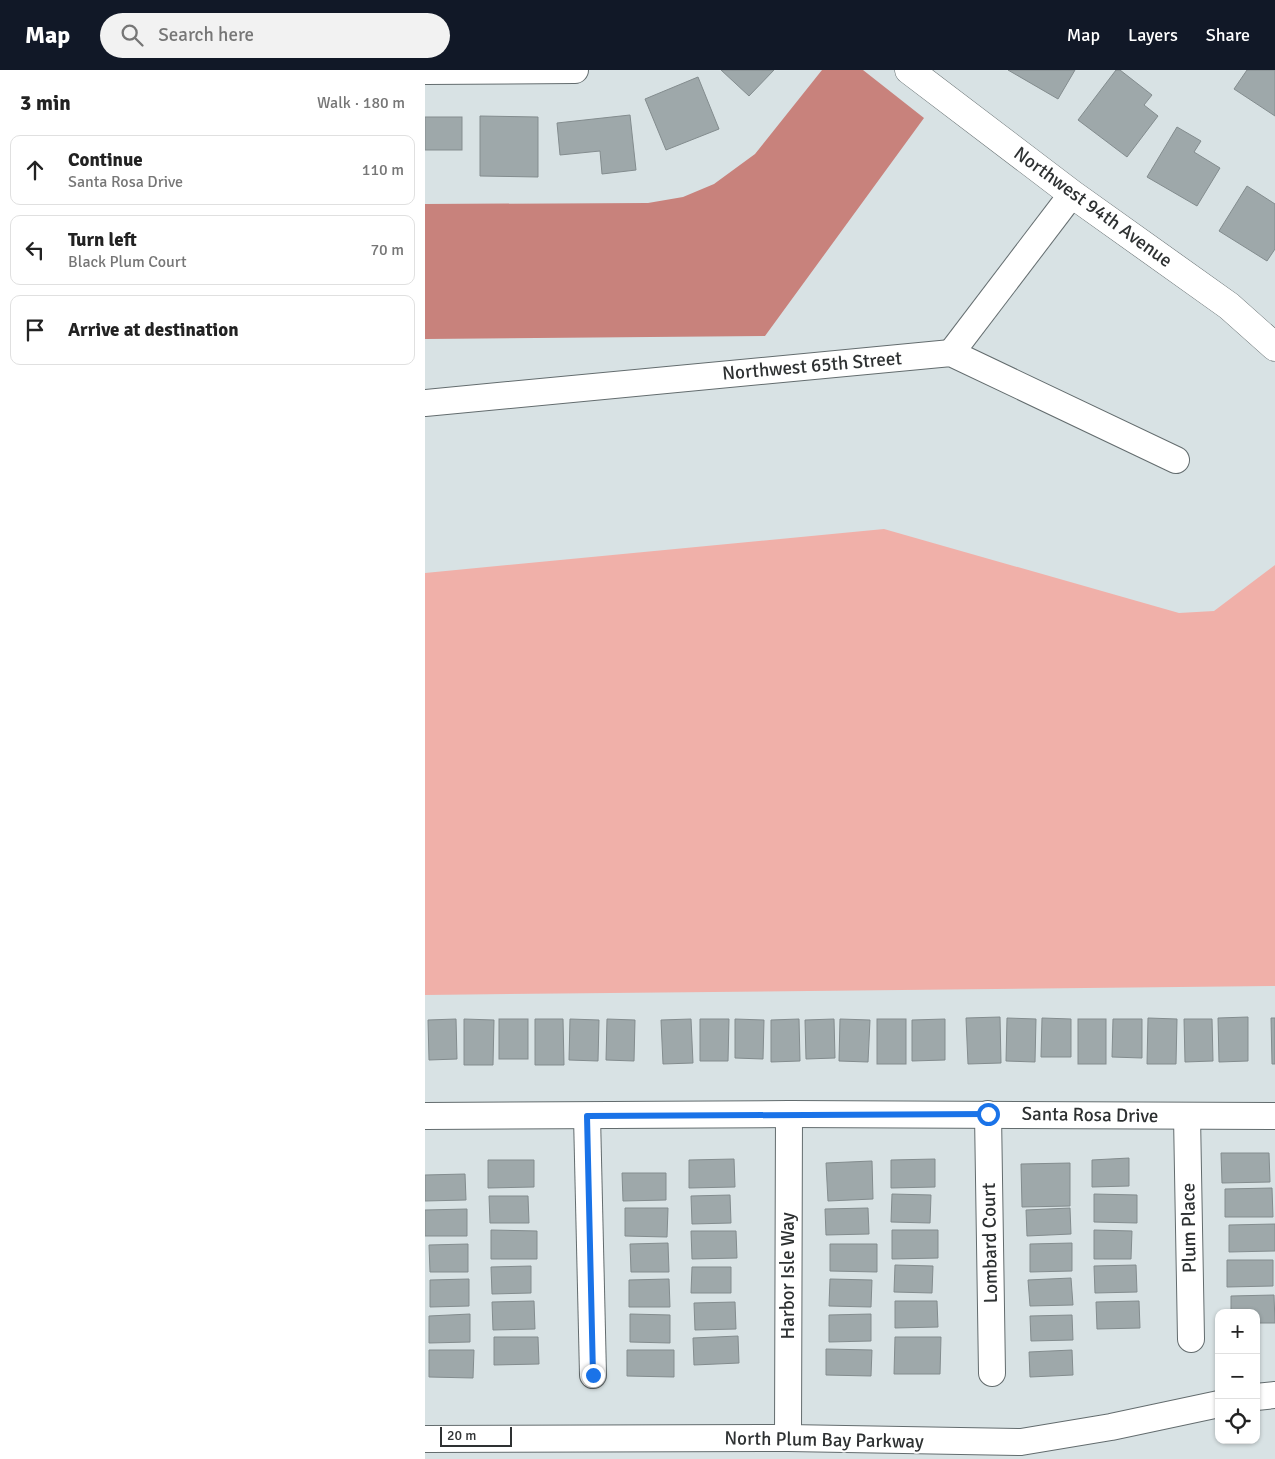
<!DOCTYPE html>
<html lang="en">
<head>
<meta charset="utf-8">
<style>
  body { margin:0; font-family:Signika,sans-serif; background:#f2f2f2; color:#222 }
  .controls { position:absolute; right:15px; bottom:15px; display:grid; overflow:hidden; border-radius:10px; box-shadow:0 1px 4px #0004 }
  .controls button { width:45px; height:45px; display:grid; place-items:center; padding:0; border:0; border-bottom:1px solid #e0e0e0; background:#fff; color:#222; font:25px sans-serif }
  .scale { position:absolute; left:15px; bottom:12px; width:72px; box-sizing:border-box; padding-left:5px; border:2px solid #2e3132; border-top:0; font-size:14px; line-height:18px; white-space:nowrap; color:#2e3132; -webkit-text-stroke:4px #fff; paint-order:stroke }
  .stop { position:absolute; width:15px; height:15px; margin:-11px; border:4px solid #1a73e8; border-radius:50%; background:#fff }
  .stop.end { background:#1a73e8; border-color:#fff; box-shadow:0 1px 5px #0008 }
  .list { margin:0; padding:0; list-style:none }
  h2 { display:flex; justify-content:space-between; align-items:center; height:65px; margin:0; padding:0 20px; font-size:21px }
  h2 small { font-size:16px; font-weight:400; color:#767676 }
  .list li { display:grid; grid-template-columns:32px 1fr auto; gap:15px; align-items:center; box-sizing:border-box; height:70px; margin:0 10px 10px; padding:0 10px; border:1px solid #e0e0e0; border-radius:10px }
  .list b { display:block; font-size:19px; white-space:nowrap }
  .list p { margin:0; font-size:16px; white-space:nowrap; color:#767676 }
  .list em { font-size:16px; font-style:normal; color:#767676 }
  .icon { flex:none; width:28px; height:28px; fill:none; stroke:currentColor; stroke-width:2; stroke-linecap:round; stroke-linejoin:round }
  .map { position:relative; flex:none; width:850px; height:1389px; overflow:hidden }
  header { display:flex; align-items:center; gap:30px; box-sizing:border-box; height:70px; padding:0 25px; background:#111827; color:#fff }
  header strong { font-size:24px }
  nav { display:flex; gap:28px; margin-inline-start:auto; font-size:18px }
  .search { width:350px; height:45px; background:#f2f2f2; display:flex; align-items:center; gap:12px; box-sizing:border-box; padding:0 18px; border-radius:28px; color:#767676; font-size:19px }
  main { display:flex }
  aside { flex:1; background:#fff }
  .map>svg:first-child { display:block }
  .green { fill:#f0b0a9 }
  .water { fill:#c8827c }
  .building { fill:#9ea8aa; stroke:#838c8e }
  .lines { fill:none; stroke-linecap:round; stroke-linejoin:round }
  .minor-casing { stroke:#636c6e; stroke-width:28 }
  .tertiary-casing { stroke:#636c6e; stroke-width:29 }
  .minor { stroke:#fff; stroke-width:26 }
  .tertiary { stroke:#fff; stroke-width:28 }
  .route { stroke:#1a73e8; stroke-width:6 }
  .labels { text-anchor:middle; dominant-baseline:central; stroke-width:4; stroke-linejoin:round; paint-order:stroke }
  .street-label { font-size:19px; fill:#2e3132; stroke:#fff }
</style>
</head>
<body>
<header>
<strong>Map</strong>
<div class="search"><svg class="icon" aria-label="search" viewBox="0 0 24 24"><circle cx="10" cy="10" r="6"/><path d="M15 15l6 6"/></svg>Search here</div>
<nav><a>Map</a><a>Layers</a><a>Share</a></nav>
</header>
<main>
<aside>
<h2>3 min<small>Walk · 180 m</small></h2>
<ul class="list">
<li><svg class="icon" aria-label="ahead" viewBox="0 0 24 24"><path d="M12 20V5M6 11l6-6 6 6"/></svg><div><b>Continue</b><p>Santa Rosa Drive</p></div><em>110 m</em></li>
<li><svg class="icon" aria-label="left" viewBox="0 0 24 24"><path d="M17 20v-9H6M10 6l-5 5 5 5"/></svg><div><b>Turn left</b><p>Black Plum Court</p></div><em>70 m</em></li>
<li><svg class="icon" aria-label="arrive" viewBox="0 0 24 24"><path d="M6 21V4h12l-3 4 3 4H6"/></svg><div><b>Arrive at destination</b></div></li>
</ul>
</aside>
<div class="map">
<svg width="850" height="1389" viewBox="0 0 850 1389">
  <rect width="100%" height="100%" fill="#d8e2e4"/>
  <polygon class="green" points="459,459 754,543 789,541 850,495 850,916 0,925 0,503"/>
  <polygon class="water" points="397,0 438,0 499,48 340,266 0,269 0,134 223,133 258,127 289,114 330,84"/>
  <g class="building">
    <polygon points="296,0 349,0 324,26"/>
    <polygon points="583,0 650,0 633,29"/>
    <polygon points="691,0 695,0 727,25 719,35 733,46 702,87 653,50"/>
    <polygon points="822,0 850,0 850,46 809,19"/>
    <polygon points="273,7 294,59 241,80 220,29"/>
    <polygon points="205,45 211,100 177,104 175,81 135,85 132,53"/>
    <polygon points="55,46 113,47 113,107 55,106"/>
    <rect x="0" y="47" width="37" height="33"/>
    <polygon points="752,57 776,71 769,82 795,98 772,136 722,107"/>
    <polygon points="822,116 850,134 850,179 842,191 794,161"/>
    <polygon points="575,947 576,993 543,994 541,948"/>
    <polygon points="823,947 823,991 794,992 793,948"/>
    <polygon points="582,948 611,949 610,992 581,991"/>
    <polygon points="617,948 646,949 646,987 616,987"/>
    <polygon points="723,948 752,949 751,994 722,994"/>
    <polygon points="846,948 850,948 850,994 847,994"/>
    <polygon points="31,949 32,989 4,990 3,950"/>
    <polygon points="39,949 69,950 68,995 39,995"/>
    <rect x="74" y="949" width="29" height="40"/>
    <polygon points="110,949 138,949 139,995 110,995"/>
    <polygon points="145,949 174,950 173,991 144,990"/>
    <polygon points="182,949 210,950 209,991 181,990"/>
    <polygon points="266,949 268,993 238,994 236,950"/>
    <polygon points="275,949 304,949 303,991 275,991"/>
    <polygon points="310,949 339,950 338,989 310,988"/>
    <polygon points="374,949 375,991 346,992 346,950"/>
    <polygon points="409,949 410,988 381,989 380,950"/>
    <polygon points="415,949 445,950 443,992 414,991"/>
    <rect x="452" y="949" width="29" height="45"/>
    <polygon points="520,949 520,990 487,991 487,950"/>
    <rect x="653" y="949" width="28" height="45"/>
    <polygon points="688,949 717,949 717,988 687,987"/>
    <polygon points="759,949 787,949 788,991 760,992"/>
    <polygon points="796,1083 844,1083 845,1112 797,1113"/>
    <polygon points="704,1088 704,1116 667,1117 667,1090"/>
    <polygon points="309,1089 310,1117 264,1118 264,1090"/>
    <polygon points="510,1089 510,1117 466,1118 466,1090"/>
    <polygon points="63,1090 109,1090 109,1117 63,1118"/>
    <polygon points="447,1091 448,1129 403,1131 401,1093"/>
    <polygon points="645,1093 645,1136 597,1137 596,1094"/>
    <polygon points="197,1103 241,1103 241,1130 198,1131"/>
    <polygon points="40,1104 41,1130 0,1131 0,1105"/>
    <polygon points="847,1118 848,1147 800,1147 800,1119"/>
    <polygon points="467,1124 506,1125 505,1153 466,1152"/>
    <polygon points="669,1124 712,1125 712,1153 669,1152"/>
    <polygon points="305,1125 306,1153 267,1154 266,1126"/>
    <polygon points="64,1126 103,1126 104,1153 65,1153"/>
    <polygon points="200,1138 243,1138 242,1167 200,1166"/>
    <polygon points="443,1138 444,1164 401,1165 400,1139"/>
    <polygon points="645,1138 646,1164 602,1166 601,1140"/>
    <polygon points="42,1139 42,1166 0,1166 0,1140"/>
    <polygon points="850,1154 850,1181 804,1182 804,1155"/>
    <polygon points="66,1160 112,1161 112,1189 66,1189"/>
    <polygon points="467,1160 513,1160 513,1188 467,1189"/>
    <polygon points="669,1160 707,1161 706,1189 669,1189"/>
    <polygon points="266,1161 311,1161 312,1188 267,1189"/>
    <polygon points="243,1173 244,1202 206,1202 205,1174"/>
    <polygon points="647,1173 647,1201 605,1202 605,1174"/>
    <polygon points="43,1174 43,1202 5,1202 4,1175"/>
    <polygon points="405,1174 452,1174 452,1202 405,1201"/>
    <polygon points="802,1190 848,1190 848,1216 802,1217"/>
    <polygon points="470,1195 508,1196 507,1223 469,1222"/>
    <polygon points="711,1195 712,1222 670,1223 669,1196"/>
    <polygon points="106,1196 106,1223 67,1224 66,1197"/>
    <polygon points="267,1197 306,1197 306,1223 266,1223"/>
    <polygon points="646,1208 648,1235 605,1236 603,1210"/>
    <polygon points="44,1209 44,1236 5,1237 5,1210"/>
    <polygon points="244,1209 245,1237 204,1237 204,1210"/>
    <polygon points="405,1209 447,1210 446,1237 404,1236"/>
    <polygon points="849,1225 850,1253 831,1253 831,1243 806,1243 806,1226"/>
    <polygon points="109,1231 110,1259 68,1260 67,1232"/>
    <polygon points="470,1231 512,1231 513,1257 470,1258"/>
    <polygon points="714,1231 715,1258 672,1259 671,1232"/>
    <polygon points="310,1232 311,1259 270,1260 269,1233"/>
    <polygon points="45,1244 45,1272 4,1273 4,1246"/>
    <polygon points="205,1244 245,1245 245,1273 205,1272"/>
    <polygon points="446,1244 446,1271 404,1272 404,1245"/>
    <polygon points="647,1245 648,1270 606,1271 605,1246"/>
    <polygon points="313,1266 314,1293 269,1295 268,1268"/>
    <polygon points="69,1267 113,1267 114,1294 69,1295"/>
    <polygon points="470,1267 516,1267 515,1304 469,1304"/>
    <polygon points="401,1279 447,1280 446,1306 401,1305"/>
    <polygon points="4,1280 49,1280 48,1308 4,1307"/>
    <polygon points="202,1280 249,1280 249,1307 202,1306"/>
    <polygon points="647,1280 648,1305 605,1307 604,1282"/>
  </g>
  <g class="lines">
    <g class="minor-casing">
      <g id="minor">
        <polyline points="0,1 150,0"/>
        <polyline points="526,283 647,124"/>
        <polyline points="0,333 526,283 751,390"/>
        <polyline points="563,1044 567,1303"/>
        <polyline points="0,1046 364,1044 850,1046"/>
        <polyline points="162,1046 168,1305"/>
        <polyline points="762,1046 766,1269"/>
        <polyline points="831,1327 850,1325"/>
        <polyline points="363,1368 364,1044"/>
        <polyline points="0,1369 363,1368 596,1372 686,1357 794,1334"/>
      </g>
    </g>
    <g class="tertiary-casing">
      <polyline id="tertiary" points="484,0 647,124 804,236 850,277"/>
    </g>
    <use href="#minor" class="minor"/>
    <use href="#tertiary" class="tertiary"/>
  </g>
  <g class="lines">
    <polyline class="route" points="168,1305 162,1046 563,1044"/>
  </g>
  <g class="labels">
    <g class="street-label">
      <text transform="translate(668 137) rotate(36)">Northwest 94th Avenue</text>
      <text transform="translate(387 296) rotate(-5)">Northwest 65th Street</text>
      <text transform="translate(665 1045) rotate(1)">Santa Rosa Drive</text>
      <text transform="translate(764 1158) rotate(-91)">Plum Place</text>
      <text transform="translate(565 1173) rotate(-91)">Lombard Court</text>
      <text transform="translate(363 1206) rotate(-90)">Harbor Isle Way</text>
      <text transform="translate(399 1370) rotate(1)">North Plum Bay Parkway</text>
    </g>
  </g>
</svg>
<div class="controls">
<button>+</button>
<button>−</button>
<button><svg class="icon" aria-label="locate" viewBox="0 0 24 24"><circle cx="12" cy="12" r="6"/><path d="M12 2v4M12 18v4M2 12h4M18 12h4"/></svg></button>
</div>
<div class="scale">20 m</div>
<div class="stop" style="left:563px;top:1044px"></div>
<div class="stop end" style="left:168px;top:1305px"></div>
</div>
</main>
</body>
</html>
